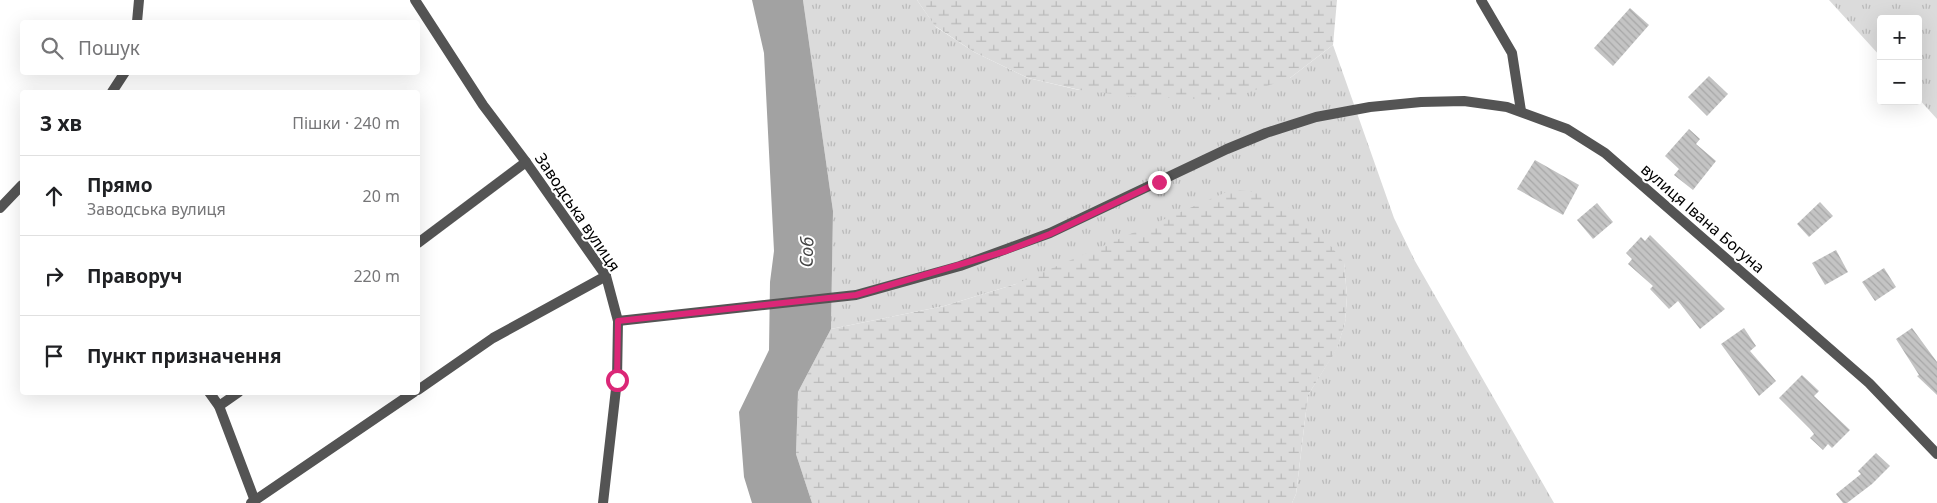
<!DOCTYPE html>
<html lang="uk">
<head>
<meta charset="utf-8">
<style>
  body { margin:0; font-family:"Noto Sans",sans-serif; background:#f2f2f2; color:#202124 }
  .controls { position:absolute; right:15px; top:15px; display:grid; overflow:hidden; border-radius:5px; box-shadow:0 5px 20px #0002 }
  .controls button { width:45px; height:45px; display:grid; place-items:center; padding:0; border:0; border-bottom:1px solid #e0e0e0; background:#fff; color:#202124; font:25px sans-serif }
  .stop { position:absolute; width:15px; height:15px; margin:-11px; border:4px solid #db2777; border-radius:50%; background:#fff }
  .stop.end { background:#db2777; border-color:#fff; box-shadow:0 1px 5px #0008 }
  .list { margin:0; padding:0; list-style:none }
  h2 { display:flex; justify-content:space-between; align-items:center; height:65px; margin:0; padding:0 20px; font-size:21px }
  h2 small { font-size:16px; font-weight:400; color:#757577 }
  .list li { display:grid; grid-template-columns:32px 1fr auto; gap:15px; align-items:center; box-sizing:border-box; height:80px; padding:0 20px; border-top:1px solid #e0e0e0 }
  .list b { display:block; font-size:19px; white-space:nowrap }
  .list p { margin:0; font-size:16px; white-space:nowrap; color:#757577 }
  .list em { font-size:16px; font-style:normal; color:#757577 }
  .icon { flex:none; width:28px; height:28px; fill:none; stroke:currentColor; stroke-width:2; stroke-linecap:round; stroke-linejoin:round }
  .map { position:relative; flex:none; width:1937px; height:503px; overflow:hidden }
  .search { position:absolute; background:#fff; box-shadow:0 5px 20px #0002; left:20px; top:20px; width:400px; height:55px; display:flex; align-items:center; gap:12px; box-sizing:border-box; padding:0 18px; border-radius:5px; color:#757577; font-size:19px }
  .panel { position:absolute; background:#fff; box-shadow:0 5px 20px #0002; left:20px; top:90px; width:400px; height:305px; border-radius:5px }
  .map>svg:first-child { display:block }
  .grass { fill:url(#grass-tufts) }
  .wetland { fill:url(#wetland-marsh) }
  .water { fill:#a2a2a2 }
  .building { fill:url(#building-back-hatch) }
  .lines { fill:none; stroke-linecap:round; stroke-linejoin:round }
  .street { stroke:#545454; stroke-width:10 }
  .route { stroke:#db2777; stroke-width:6 }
  .labels { text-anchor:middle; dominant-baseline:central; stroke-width:4; stroke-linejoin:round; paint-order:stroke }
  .street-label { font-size:16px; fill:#000; stroke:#fff }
  .water-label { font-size:18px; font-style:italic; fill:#434343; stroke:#fff }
</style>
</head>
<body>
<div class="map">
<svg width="1937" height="503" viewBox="0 0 1937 503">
  <defs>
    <pattern id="grass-tufts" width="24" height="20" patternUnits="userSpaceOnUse" patternTransform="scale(1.25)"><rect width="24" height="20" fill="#dbdbdb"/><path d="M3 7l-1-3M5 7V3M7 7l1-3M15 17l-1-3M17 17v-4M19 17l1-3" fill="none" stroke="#bababa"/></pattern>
    <pattern id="wetland-marsh" width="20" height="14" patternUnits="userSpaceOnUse" patternTransform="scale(1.25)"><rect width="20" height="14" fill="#dbdbdb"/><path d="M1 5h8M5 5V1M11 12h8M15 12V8" fill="none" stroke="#bababa"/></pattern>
    <pattern id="building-back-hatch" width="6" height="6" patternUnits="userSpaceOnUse" patternTransform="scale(1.25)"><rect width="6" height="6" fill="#c4c4c4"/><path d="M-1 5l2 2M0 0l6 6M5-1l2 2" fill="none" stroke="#a7a7a7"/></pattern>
  </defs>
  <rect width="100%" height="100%" fill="#fff"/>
  <g class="grass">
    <polygon points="803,0 917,0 936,27 974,52 1028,78 1079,90 1290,78 1333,45 1394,218 1415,261 1554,503 1292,503 1296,494 1308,395 1337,348 1345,323 1347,296 1344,263 1016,284 944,306 831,329 833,211"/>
    <polygon points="1829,0 1937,0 1937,119 1918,98 1918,19 1881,19 1881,57"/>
  </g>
  <g class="wetland">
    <polygon points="917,0 1337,0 1333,45 1290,78 1226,100 1129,96 1080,90 1028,78 974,52 935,26"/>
    <polygon points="1231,190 1261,192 1286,206 1321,233 1344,263 1347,296 1345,323 1337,349 1308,395 1296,494 1292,503 812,503 796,454 798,392 831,329 944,306 1016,284"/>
  </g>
  <polygon class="water" points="752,0 803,0 833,211 831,329 798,392 796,454 812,503 752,503 744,477 739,412 769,350 770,282 774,251 764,53"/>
  <g class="building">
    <polygon points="1630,8 1649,25 1613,66 1594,48"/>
    <polygon points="1709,76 1728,94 1707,116 1688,97"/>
    <polygon points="1689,129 1700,139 1696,144 1716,161 1693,190 1674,175 1679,169 1665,156"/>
    <polygon points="1535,160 1579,185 1563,215 1517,189"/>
    <polygon points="1820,202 1833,216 1809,237 1797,224"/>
    <polygon points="1597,203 1613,222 1593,239 1577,220"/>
    <polygon points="1650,235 1725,309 1700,329 1678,301 1669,309 1650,289 1653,286 1628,264 1632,259 1626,253 1641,237 1645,241"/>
    <polygon points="1836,250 1848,272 1825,285 1812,263"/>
    <polygon points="1884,268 1896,287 1875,301 1862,282"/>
    <polygon points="1744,328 1756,346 1750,351 1776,381 1759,396 1721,344"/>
    <polygon points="1912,328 1937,362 1937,395 1917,376 1919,375 1896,339"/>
    <polygon points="1802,375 1819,391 1814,396 1850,430 1832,448 1828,444 1823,450 1810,438 1814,434 1810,429 1779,398"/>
    <polygon points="1876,453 1890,466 1872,484 1847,503 1843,503 1836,494 1861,474 1858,471"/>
  </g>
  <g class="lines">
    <g class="street">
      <polyline points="415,0 483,105 526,162 606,276 618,321 617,380 603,503"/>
      <polyline points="1481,0 1512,53 1521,111"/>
      <polyline points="137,22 139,0"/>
      <polyline points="112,92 125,72"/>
      <polyline points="0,208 22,185"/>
      <polyline points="418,243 526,162"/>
      <polyline points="618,321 856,295 960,266 1050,233 1227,149 1266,133 1316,117 1370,107 1421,102 1464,101 1507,107 1567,129 1605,153 1869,383 1937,454"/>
      <polyline points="418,390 493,338 606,276"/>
      <polyline points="209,392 219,406 255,501"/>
      <polyline points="219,406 239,392"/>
      <polyline points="251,503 414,392"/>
    </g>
  </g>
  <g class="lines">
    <polyline class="route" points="617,380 618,321 856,295 1006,251 1050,234 1159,182"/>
  </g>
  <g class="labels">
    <g class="street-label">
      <text transform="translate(578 212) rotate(56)">Заводська вулиця</text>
      <text transform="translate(1703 218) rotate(41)">вулиця Івана Богуна</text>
    </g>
    <g class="water-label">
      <text transform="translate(806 252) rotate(-88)">Соб</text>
    </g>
  </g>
</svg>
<div class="controls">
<button>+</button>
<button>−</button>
</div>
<div class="stop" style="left:617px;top:380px"></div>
<div class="stop end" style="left:1159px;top:182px"></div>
<div class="search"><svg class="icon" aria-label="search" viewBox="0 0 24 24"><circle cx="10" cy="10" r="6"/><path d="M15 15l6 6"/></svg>Пошук</div>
<section class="panel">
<h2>3 хв<small>Пішки · 240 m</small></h2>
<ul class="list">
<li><svg class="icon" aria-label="ahead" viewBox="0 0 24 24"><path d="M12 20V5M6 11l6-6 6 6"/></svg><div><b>Прямо</b><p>Заводська вулиця</p></div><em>20 m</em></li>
<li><svg class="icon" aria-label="right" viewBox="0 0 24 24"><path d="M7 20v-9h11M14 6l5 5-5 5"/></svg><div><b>Праворуч</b></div><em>220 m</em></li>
<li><svg class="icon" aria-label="arrive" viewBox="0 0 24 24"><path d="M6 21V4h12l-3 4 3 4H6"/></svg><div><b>Пункт призначення</b></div></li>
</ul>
</section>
</div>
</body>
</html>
